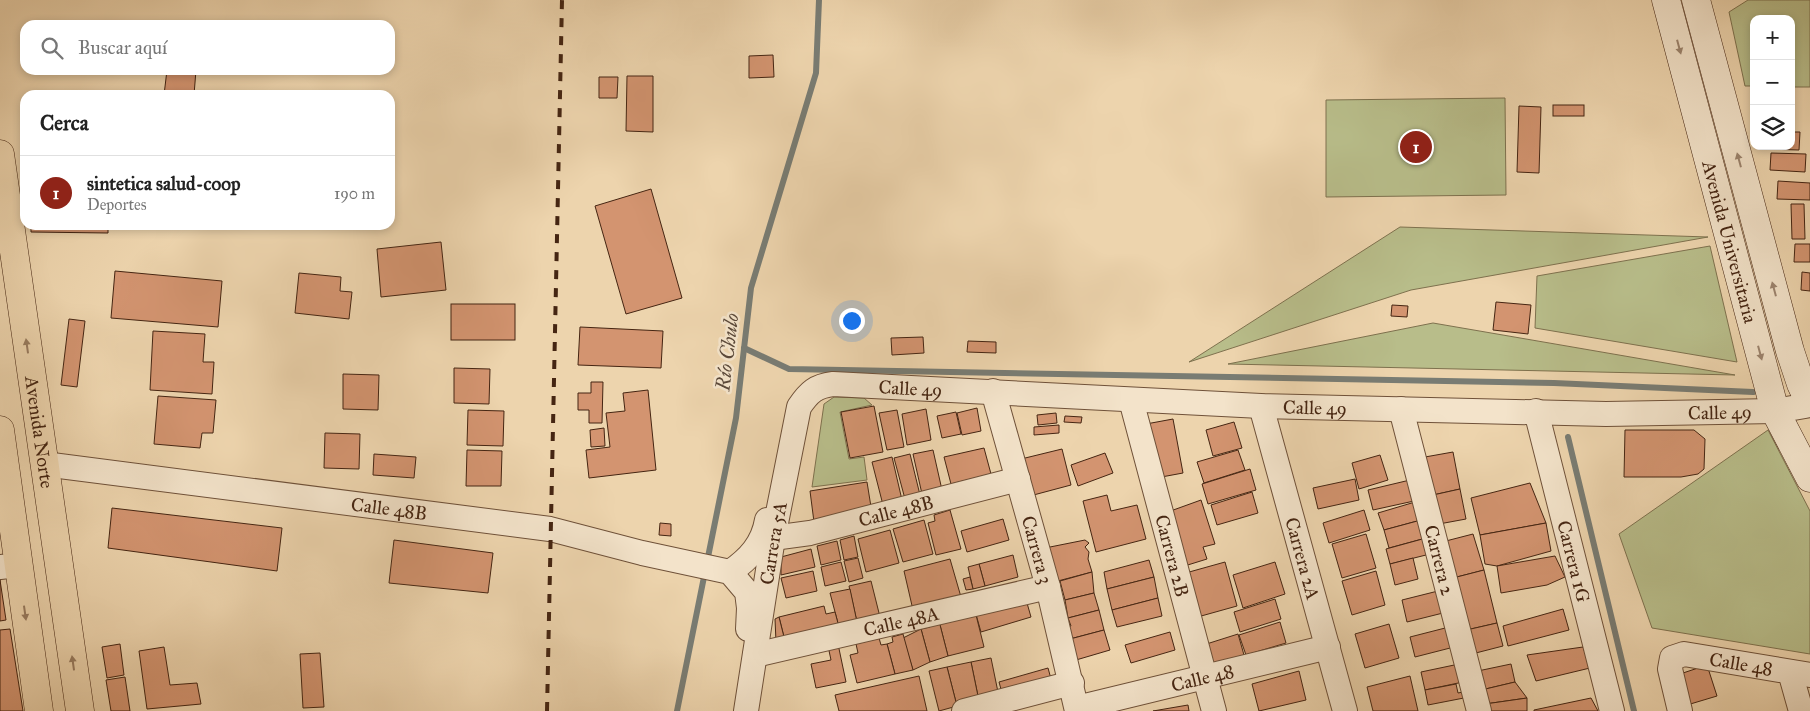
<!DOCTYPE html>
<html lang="es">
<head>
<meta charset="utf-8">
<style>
  body { margin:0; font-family:"IM FELL Great Primer",serif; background:#f6f6f6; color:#222 }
  .controls { position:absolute; right:15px; top:15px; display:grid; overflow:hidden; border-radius:10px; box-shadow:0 2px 8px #0003 }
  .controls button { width:45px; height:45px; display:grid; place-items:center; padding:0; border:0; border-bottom:1px solid #e0e0e0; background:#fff; color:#222; font:25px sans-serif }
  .you { position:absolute; left:851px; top:320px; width:18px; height:18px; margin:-12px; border:4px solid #fff; border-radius:50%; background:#1a73e8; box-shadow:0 0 0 8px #1a73e833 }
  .badge { display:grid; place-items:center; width:32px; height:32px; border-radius:50%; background:#8f2418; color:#fff; font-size:16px; font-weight:700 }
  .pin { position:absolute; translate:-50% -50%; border:2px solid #fff; box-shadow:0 1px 5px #0006 }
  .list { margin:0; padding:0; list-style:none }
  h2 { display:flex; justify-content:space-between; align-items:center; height:65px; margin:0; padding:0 20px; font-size:21px }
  h2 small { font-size:16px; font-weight:400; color:#767676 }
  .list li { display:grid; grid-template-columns:32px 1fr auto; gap:15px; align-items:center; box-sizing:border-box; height:75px; padding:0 20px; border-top:1px solid #e0e0e0 }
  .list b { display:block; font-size:19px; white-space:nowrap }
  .list p { margin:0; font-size:16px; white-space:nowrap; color:#767676 }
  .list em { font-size:16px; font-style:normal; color:#767676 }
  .icon { flex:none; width:28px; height:28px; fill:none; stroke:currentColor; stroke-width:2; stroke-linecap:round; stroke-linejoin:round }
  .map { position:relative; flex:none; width:1810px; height:711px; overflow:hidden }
  .search { position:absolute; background:#fff; box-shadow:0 2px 8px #0003; left:20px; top:20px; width:375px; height:55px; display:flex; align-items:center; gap:12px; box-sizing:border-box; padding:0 18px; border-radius:15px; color:#767676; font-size:19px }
  .panel { position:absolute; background:#fff; box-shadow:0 2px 8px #0003; left:20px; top:90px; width:375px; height:140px; border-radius:15px }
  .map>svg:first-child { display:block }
  .green { fill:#b8bd8a; stroke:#7e714e }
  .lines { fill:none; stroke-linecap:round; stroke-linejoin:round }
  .stream { stroke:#797c73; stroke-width:6 }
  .building { fill:#d39470; stroke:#452512 }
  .street-casing { stroke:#6f5139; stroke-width:26 }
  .secondary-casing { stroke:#452512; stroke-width:29 }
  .primary-casing { stroke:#452512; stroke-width:29 }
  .street { stroke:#f3e3ca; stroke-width:24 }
  .secondary { stroke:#f3e3ca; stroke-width:28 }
  .primary { stroke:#edd4ad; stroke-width:28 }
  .rail { stroke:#452512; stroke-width:4; stroke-dasharray:9 9; stroke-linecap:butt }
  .oneway { fill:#9c846e }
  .oneway2 { fill:#997c60 }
  .labels { text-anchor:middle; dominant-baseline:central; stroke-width:5; stroke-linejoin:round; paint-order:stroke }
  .street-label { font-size:19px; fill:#452512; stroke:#f3e3ca }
  .water-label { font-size:20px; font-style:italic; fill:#5b493a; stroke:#f3e3ca }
</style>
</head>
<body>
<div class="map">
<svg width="1810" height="711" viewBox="0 0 1810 711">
  <rect width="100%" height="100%" fill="#edd4ad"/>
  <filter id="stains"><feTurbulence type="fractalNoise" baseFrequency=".004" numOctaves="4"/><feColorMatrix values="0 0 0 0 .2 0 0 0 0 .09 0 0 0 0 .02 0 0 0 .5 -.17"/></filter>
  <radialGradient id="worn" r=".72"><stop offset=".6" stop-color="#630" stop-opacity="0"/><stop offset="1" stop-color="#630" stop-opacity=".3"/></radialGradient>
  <g class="green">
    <polygon points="1748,0 1810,0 1810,87 1791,87 1791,19 1754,19 1754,86 1745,86 1729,12"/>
    <polygon points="1505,98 1506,195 1326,197 1326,100"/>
    <polygon points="1400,227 1708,237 1411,290 1189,362"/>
    <polygon points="1710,246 1737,362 1535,328 1537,276"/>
    <polygon points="1433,323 1735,375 1228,364"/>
    <polygon points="834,397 864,398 872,405 840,412 849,459 864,457 867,480 812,487 824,404"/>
    <polygon points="1768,430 1810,511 1810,654 1652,628 1619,534"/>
  </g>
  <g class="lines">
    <g class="stream">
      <polyline points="744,348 789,369 1554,383 1753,392"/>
      <polyline points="1568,437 1634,711"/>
      <polyline points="677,711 736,418 751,288 816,73 819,0"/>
    </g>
  </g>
  <g class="building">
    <polygon points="773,55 774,77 749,78 749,56"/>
    <polygon points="167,70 196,70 194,95 164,95"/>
    <polygon points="627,76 653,76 653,132 626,131"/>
    <polygon points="599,77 618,77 617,98 599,98"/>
    <rect x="1553" y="105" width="31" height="11"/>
    <polygon points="1519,106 1541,107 1539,173 1517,172"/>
    <polygon points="1791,132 1800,132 1799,150 1764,149 1764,146 1791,146"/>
    <rect x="23" y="152" width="2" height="27"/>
    <polygon points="1771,153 1806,154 1805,172 1770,170"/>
    <polygon points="1778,181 1810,183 1810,200 1777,199"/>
    <polygon points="651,189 682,298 626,314 595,206"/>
    <polygon points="1791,204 1804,204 1805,239 1792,239"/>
    <polygon points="31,225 108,225 108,233 31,232"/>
    <polygon points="441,242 446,290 381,297 377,249"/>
    <polygon points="1795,244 1810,244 1810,262 1794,262"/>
    <polygon points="115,271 222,281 218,327 111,318"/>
    <polygon points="1802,272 1810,273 1810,291 1801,290"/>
    <polygon points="299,273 341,277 340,291 352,292 349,319 295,313"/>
    <polygon points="1496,302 1531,305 1528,334 1493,330"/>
    <rect x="451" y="304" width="64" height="36"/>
    <polygon points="1392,305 1408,306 1407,317 1391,316"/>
    <polygon points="69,319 85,321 77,387 61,385"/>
    <polygon points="580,327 663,331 661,368 578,365"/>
    <polygon points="153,331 205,334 203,362 214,362 212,394 150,390"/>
    <polygon points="923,337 924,353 892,355 891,338"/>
    <polygon points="968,341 996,342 996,353 967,352"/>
    <polygon points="454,368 490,369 489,404 454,403"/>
    <polygon points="343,374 379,375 378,410 343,409"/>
    <polygon points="591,382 603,382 602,423 589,423 589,410 578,410 578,393 591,393"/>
    <polygon points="648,390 656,470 589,478 586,450 610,447 606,413 625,411 623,393"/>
    <polygon points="158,396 216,400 213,433 202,433 200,448 154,444"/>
    <polygon points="874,406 883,452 850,458 841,412"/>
    <polygon points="977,408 981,431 962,435 957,413"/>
    <polygon points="926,409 931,440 907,445 902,414"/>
    <polygon points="468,410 504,411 503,446 467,445"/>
    <polygon points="897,410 904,447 887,450 879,413"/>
    <polygon points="956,412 961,434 942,438 937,416"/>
    <polygon points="1056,413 1057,423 1038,425 1037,415"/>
    <polygon points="1065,416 1082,417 1081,423 1064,422"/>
    <polygon points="1173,419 1183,473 1156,478 1146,424"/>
    <polygon points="1234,422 1242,448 1213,456 1206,430"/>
    <polygon points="1059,425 1059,433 1034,435 1034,427"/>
    <polygon points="604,428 605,446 591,447 590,430"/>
    <polygon points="1625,430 1694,430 1705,439 1704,469 1698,474 1681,477 1624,477"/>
    <polygon points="325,433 360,434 359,469 324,468"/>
    <polygon points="984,448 991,474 951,484 944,457"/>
    <polygon points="1062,449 1071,485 1026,497 1017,460"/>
    <polygon points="467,450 502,451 501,486 466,486"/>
    <polygon points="933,450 942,490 922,494 913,454"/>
    <polygon points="1238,450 1245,470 1204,483 1197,462"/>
    <polygon points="1453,452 1460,489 1433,495 1425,457"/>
    <polygon points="1105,453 1113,473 1078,486 1071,465"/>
    <polygon points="374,454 416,457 414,478 373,475"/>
    <polygon points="910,454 920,495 905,499 894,458"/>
    <polygon points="1380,455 1388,480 1359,489 1352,463"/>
    <polygon points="892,457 902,500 883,505 872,462"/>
    <polygon points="1250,469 1256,490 1208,504 1202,484"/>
    <polygon points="1355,479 1359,500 1318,509 1313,488"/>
    <polygon points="1410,480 1414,501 1373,510 1368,490"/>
    <polygon points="867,482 872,513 814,522 810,491"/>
    <polygon points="1530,483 1546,523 1480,535 1471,498"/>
    <polygon points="1460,489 1466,519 1439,524 1433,495"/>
    <polygon points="1252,492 1258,513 1217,525 1211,505"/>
    <polygon points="1107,495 1111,511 1137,505 1146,539 1096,552 1083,501"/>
    <polygon points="1201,500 1215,544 1203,547 1207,559 1178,568 1165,513"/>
    <polygon points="1415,502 1421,520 1384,530 1378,513"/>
    <polygon points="112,508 282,528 277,571 108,548"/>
    <polygon points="950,510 961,549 936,555 928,523 935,521 934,515"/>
    <polygon points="1364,510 1370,530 1329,543 1323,523"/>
    <polygon points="1003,519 1009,540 967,552 961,531"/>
    <polygon points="924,520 933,554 903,562 893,529"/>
    <polygon points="1421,520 1426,538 1389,548 1384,530"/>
    <polygon points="660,523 671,524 671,536 659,535"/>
    <polygon points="1546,523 1551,551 1497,566 1485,564 1480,535"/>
    <polygon points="890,530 899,563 866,572 858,539"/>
    <polygon points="1366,534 1376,568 1342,578 1332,544"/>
    <polygon points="1473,534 1484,570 1449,579 1442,542"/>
    <polygon points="854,536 858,557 844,560 840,540"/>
    <polygon points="1426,538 1430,554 1390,564 1386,549"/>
    <polygon points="394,540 493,553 488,593 389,583"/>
    <polygon points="1085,540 1089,543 1085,547 1089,552 1088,559 1092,572 1054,582 1045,548"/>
    <polygon points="837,541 841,560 821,565 817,546"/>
    <polygon points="811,549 815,567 781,575 781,557"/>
    <polygon points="1013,555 1018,577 985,586 979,564"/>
    <polygon points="1555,556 1565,577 1547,585 1501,593 1497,566"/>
    <polygon points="858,558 863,578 849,582 844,561"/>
    <polygon points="1413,558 1418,579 1395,585 1390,564"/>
    <polygon points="950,559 961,597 913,610 904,571"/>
    <polygon points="1149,560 1154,577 1107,589 1104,572"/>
    <polygon points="841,562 846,581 825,586 821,567"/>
    <polygon points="1225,562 1237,606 1194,618 1182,574"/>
    <polygon points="1275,562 1285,594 1243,608 1233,575"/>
    <polygon points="979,564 985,586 973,589 968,567"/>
    <polygon points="1484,570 1497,623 1462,631 1449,579"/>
    <polygon points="813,571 817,591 786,598 781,578"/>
    <polygon points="1376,571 1385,605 1352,615 1342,581"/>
    <polygon points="1092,572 1094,593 1065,600 1060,581"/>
    <polygon points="970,577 973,589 966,590 963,579"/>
    <polygon points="1154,577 1158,598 1112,610 1107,589"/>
    <polygon points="0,580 6,620 0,621"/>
    <polygon points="871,581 880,617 857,622 849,586"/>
    <polygon points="850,589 857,622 839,627 830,593"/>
    <polygon points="1442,590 1447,612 1407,622 1402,600"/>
    <polygon points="1094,593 1099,610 1068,618 1065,600"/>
    <polygon points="1025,596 1031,617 981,632 975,611"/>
    <polygon points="1158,598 1162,616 1117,627 1112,610"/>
    <polygon points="1275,599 1281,619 1240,632 1234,612"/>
    <polygon points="824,606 826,614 835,612 839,627 785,641 779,617"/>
    <polygon points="1563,609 1569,630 1508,646 1503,626"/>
    <polygon points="1099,610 1104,630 1066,640 1063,628 1071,626 1068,618"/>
    <polygon points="975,611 984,647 948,656 939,621"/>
    <polygon points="779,617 785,641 776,642 775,619"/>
    <polygon points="939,621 948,656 930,662 921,629 930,627 929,623"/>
    <polygon points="1280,622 1286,643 1246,655 1239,635"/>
    <polygon points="1497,623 1503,646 1468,655 1462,631"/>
    <polygon points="1389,624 1399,658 1365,668 1355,634"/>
    <polygon points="1453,626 1458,646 1415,657 1410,637"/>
    <polygon points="10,629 23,711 0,711 0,630"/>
    <polygon points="921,629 930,662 913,670 903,638"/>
    <polygon points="1104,630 1110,650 1076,660 1070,639"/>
    <polygon points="1170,632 1175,650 1131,663 1125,645"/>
    <polygon points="903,634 913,670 895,674 887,644 893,642 892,637"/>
    <polygon points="1238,634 1244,655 1204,667 1197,647"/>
    <polygon points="879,638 881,645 887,644 895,674 857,683 850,655 858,653 856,644"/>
    <polygon points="120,644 124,675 107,678 102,647"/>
    <polygon points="838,644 846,682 816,688 811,664 831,660 828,646"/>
    <polygon points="164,647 170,685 197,683 201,704 147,709 139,651"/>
    <polygon points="1583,647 1590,668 1536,681 1527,655"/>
    <polygon points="320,653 324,707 303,708 300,654"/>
    <polygon points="991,658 999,697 979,701 971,662"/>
    <polygon points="971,662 979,701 957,706 947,667"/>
    <polygon points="1459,664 1463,682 1425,690 1421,672"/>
    <polygon points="1511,664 1515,682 1477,691 1473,672"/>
    <polygon points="1707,665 1717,696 1687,705 1677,675"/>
    <polygon points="947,667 957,706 939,711 929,671"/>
    <polygon points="1048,668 1053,686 1004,700 999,682"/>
    <polygon points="1299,671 1306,700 1259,711 1252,684"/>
    <polygon points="919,676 927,711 839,711 835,695"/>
    <polygon points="1410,676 1418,711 1373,711 1367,687"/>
    <polygon points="125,677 130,711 111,711 106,680"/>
    <polygon points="1515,682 1527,698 1485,704 1477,691"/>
    <polygon points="1456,684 1458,693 1468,691 1469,697 1428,705 1425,690"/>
    <polygon points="1527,698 1527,711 1485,711 1485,704"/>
    <polygon points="1591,698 1598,711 1534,711 1534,710"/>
    <polygon points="1188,705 1189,711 1153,711"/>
  </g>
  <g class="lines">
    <g class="street-casing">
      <g id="street">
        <path id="s1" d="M993,391L1048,587L1077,711"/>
        <path id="s2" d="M1131,400L1214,711"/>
        <path id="s3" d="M1261,406L1345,711"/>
        <path id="s4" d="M1401,409L1479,711"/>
        <path id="s5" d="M1536,411L1612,711"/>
        <path id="s6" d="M44,464L550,529L642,553L730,572L747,592L749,608L748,629"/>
        <path id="s7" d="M773,538L810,533L1018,479"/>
        <polyline points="0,567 18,565"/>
        <path d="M730,572C749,559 763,544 767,520"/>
        <path id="s8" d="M755,655L1048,587"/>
        <polyline points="1790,672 1801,711"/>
        <path id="s9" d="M1077,708L1328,647"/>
        <path id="s10" d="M746,711L773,538L799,407C809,392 816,386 833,384L1261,406L1606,414L1775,411L1810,405"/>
        <polyline points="964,711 1072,683"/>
        <path id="s11" d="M1680,711L1670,669L1672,658L1684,654L1810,675"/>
      </g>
    </g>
    <g class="secondary-casing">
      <g id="secondary">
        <path id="s12" d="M1666,0L1775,411L1810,478"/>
        <polyline points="1696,0 1790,351 1801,384 1810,403"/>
      </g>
    </g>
    <g class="primary-casing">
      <g id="primary">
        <path id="s13" d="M0,154L80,711"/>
        <polyline points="0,430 39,711"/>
      </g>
    </g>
    <use href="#street" class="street"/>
    <use href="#secondary" class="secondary"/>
    <use href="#primary" class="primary"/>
    <polyline class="rail" points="547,711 562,0"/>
  </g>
  <defs><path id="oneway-solid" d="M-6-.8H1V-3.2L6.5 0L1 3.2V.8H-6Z" transform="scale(1.25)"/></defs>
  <g class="oneway">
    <use href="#oneway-solid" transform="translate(1679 47) rotate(75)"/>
    <use href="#oneway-solid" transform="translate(1739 160) rotate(-105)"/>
    <use href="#oneway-solid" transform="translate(1774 289) rotate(-105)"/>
    <use href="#oneway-solid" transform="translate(1760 353) rotate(75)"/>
  </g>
  <g class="oneway2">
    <use href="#oneway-solid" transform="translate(27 346) rotate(-98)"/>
    <use href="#oneway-solid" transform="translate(25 613) rotate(82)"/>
    <use href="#oneway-solid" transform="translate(73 663) rotate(-98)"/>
  </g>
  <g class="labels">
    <g class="street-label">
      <text stroke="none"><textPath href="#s12" startOffset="250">Avenida Universitaria</textPath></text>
      <text stroke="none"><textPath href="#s10" startOffset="429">Calle 49</textPath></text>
      <text stroke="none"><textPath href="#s10" startOffset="834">Calle 49</textPath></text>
      <text stroke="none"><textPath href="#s10" startOffset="1239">Calle 49</textPath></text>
      <text stroke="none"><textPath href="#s13" startOffset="281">Avenida Norte</textPath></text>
      <text stroke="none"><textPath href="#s6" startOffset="348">Calle 48B</textPath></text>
      <text stroke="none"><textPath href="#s7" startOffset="126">Calle 48B</textPath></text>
      <text stroke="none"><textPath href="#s10" startOffset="170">Carrera 5A</textPath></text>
      <text stroke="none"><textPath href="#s1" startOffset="165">Carrera 3</textPath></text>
      <text stroke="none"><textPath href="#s2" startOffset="161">Carrera 2B</textPath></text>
      <text stroke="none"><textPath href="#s3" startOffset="158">Carrera 2A</textPath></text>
      <text stroke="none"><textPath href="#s4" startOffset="156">Carrera 2</textPath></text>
      <text stroke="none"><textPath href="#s5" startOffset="155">Carrera 1G</textPath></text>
      <text stroke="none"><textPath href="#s8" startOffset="150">Calle 48A</textPath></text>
      <text stroke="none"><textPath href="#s11" startOffset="125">Calle 48</textPath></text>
      <text stroke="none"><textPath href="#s9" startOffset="129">Calle 48</textPath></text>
    </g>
    <g class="water-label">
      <text transform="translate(727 352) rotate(-83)">Río Chulo</text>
    </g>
  </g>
  <rect width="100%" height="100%" filter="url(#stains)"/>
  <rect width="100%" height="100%" fill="url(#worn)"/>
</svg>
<div class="controls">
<button>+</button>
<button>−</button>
<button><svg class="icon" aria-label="layers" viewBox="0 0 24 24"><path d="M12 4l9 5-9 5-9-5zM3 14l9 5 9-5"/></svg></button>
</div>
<div class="you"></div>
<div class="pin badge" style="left:1416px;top:147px">1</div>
<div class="search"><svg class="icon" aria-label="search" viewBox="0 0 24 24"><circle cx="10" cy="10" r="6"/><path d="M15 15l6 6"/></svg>Buscar aquí</div>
<section class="panel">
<h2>Cerca<small></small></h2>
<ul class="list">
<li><span class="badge">1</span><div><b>sintetica salud-coop</b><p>Deportes</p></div><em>190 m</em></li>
</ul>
</section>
</div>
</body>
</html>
